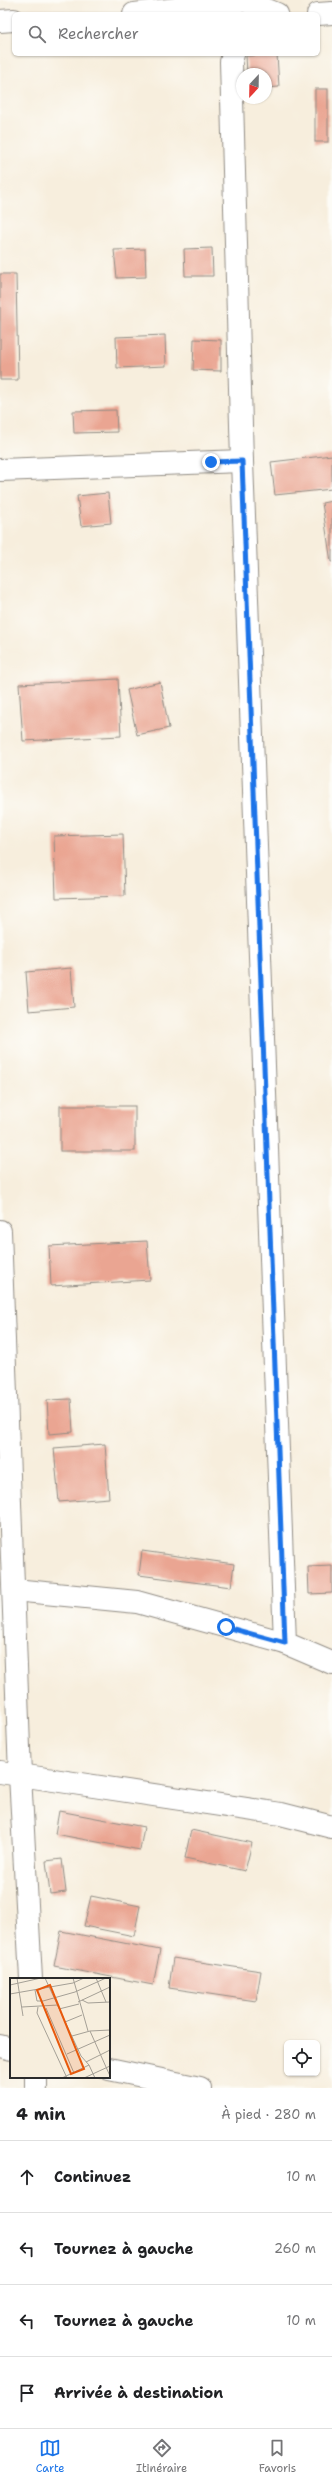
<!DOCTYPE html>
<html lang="fr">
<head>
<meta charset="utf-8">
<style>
  body { margin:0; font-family:"Shantell Sans",sans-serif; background:#f2f2f2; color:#202124 }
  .controls { position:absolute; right:12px; bottom:12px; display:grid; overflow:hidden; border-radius:6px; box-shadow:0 1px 3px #0004 }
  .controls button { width:36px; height:36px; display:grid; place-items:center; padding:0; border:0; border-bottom:1px solid #e0e0e0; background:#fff; color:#202124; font:20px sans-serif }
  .compass { position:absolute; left:236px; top:68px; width:36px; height:36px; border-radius:50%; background:#fff; box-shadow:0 1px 3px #0004; rotate:202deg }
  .stop { position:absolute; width:12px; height:12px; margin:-9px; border:3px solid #1a73e8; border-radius:50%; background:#fff }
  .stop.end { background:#1a73e8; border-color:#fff; box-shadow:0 1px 4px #0008 }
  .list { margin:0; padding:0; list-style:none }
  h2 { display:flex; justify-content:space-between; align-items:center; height:52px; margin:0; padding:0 16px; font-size:17px }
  h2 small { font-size:13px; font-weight:400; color:#757577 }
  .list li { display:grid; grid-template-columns:26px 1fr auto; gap:12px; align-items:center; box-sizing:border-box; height:72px; padding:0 16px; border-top:1px solid #e0e0e0 }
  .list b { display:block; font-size:15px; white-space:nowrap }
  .list em { font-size:13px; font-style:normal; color:#757577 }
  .icon { flex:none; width:22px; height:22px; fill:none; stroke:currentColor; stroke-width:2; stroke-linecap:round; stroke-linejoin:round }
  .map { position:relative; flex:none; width:332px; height:2088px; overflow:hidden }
  .search { position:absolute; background:#fff; box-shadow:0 1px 3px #0004; left:12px; right:12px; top:12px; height:44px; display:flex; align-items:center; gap:10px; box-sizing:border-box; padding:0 14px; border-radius:6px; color:#757577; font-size:15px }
  .sheet { height:340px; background:#fff }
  nav { display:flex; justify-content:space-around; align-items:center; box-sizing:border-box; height:56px; border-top:1px solid #e0e0e0; background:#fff; font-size:11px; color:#757577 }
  nav a { display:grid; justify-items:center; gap:2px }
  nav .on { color:#1a73e8 }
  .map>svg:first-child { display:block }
  .building { fill:#eaa592 }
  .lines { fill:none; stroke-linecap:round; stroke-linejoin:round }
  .minor-casing { stroke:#918c84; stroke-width:24 }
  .tertiary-casing { stroke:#918c84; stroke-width:24 }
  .minor { stroke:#fff; stroke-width:22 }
  .tertiary { stroke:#fff; stroke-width:22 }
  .route { stroke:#1a73e8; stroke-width:5 }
  .inset-road { fill:none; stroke:#a5a096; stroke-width:1 }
  .view { fill:#e8590c; fill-opacity:0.15; stroke:#e8590c; stroke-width:2 }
  .inset-edge { fill:none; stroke:#2b2b2b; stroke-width:2 }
</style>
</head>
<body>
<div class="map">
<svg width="332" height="2088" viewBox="0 0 332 2088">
  <rect width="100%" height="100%" fill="#fdfcf7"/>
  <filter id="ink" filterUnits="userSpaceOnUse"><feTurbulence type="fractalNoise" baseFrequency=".025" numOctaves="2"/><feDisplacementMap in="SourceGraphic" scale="8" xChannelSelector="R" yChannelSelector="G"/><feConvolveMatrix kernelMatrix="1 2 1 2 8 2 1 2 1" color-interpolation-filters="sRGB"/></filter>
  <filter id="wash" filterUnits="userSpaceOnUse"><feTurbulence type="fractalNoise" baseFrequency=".012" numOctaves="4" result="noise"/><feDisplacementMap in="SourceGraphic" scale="16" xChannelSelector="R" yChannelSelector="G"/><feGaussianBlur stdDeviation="0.9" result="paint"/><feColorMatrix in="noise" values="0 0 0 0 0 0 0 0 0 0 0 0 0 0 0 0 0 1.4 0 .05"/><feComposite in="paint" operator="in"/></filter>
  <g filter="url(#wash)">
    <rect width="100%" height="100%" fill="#f7eedd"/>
    <g id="blocks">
      <g class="building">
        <polygon points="277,54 279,87 266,88 266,74 247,74 246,56"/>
        <rect x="315" y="89" width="13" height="53"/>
        <polygon points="212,248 213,276 185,276 184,249"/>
        <polygon points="145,249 146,277 117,278 114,250"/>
        <polygon points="0,274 16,274 18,380 0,380"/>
        <polygon points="165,335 166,366 117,368 116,337"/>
        <polygon points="194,339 221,340 221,371 193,370"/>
        <polygon points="116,410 117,432 74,433 73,411"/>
        <polygon points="332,455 332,489 275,495 271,462"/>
        <polygon points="108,493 111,523 81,526 77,496"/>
        <polygon points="332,501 332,562 331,562 322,503"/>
        <polygon points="118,679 121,736 23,741 19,684"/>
        <polygon points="160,682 169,728 137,735 127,690"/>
        <polygon points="123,834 125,896 56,898 54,836"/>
        <polygon points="71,968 74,1007 29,1011 26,972"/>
        <rect x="60" y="1106" width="75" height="45"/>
        <polygon points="147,1241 150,1280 51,1286 49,1246"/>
        <polygon points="71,1399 73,1432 49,1434 47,1400"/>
        <polygon points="105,1444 109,1498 59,1502 54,1448"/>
        <polygon points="142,1551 234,1564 231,1587 139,1575"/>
        <polygon points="332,1566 332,1593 309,1594 308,1567"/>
        <polygon points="59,1811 144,1827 140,1850 55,1834"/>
        <polygon points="191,1830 252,1843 245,1871 185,1858"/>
        <polygon points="62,1859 66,1892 50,1894 46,1861"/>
        <polygon points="91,1896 140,1906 134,1936 84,1926"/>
        <polygon points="61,1931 160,1950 153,1985 54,1966"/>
        <polygon points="173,1958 261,1971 256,2001 169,1988"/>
      </g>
    </g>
  </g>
  <g filter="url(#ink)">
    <use href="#blocks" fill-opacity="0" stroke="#918c84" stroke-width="1"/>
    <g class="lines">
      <g class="minor-casing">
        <g id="minor">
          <polyline points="134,14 245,1 277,14"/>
          <polyline points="318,14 332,13"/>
          <polyline points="0,21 14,20"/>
          <polyline points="233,54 231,62 242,461 285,1643"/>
          <polyline points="0,470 242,461"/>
          <polyline points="14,1590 137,1602 285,1643 332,1663"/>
          <polyline points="0,1772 281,1814 332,1827"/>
          <polyline points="0,2046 11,2049"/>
          <polyline points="109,2069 200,2088"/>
        </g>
      </g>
      <g class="tertiary-casing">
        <g id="tertiary">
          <polyline points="0,1231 20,1775 31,1979"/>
          <polyline points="36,2077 36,2088"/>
        </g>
      </g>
      <use href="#minor" class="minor"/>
      <use href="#tertiary" class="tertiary"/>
    </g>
  </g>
  <g class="lines" filter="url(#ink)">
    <polyline class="route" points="211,462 242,461 285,1643 226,1627"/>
  </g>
  <g transform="translate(10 1978)">
    <rect width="100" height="100" fill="#f7eedd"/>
    <path class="inset-road" d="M7,0L13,38M35,0L71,78L79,87L85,100M63,0L78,53M86,0L96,24M0,7L31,0M25,12L27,23H33L65,14L96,0M0,16L63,5L74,0M72,22L78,25L100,24M68,24L100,9M12,29L48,27M28,29L27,35L57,100M36,30L64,95M49,31L69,26M55,44L72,37M80,53L100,98M62,58L80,53L100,52M57,76L100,57M76,84L100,72M52,100L79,87M74,100L100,88"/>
    <path class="view" d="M40,7L74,91L61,96L27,12Z"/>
    <rect width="100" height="100" class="inset-edge"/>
  </g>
</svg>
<div class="controls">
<button><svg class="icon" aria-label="locate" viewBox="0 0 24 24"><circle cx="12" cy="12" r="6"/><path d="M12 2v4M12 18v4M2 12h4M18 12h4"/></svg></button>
</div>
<svg class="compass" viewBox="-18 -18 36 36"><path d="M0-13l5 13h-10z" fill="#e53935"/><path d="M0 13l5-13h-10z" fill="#757577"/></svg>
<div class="stop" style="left:226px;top:1627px"></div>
<div class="stop end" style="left:211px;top:462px"></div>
<div class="search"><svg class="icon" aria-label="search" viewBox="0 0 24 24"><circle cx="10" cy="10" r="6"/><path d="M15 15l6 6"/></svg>Rechercher</div>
</div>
<section class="sheet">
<h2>4 min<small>À pied · 280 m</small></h2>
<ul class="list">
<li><svg class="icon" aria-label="ahead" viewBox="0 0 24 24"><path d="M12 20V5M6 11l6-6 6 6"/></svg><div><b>Continuez</b></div><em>10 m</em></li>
<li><svg class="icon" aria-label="left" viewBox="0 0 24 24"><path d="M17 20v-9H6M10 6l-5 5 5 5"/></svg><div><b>Tournez à gauche</b></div><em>260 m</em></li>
<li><svg class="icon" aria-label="left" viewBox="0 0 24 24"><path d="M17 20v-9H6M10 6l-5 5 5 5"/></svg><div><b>Tournez à gauche</b></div><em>10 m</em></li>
<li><svg class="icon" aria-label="arrive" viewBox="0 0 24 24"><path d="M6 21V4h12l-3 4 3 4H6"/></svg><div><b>Arrivée à destination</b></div></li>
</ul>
</section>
<nav>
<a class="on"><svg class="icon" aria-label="map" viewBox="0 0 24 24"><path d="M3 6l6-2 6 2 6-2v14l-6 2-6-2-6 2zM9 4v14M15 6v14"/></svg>Carte</a>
<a><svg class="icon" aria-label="directions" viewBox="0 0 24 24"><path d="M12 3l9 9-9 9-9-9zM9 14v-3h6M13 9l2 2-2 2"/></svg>Itinéraire</a>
<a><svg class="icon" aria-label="saved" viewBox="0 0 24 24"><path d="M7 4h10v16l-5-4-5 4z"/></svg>Favoris</a>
</nav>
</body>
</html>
